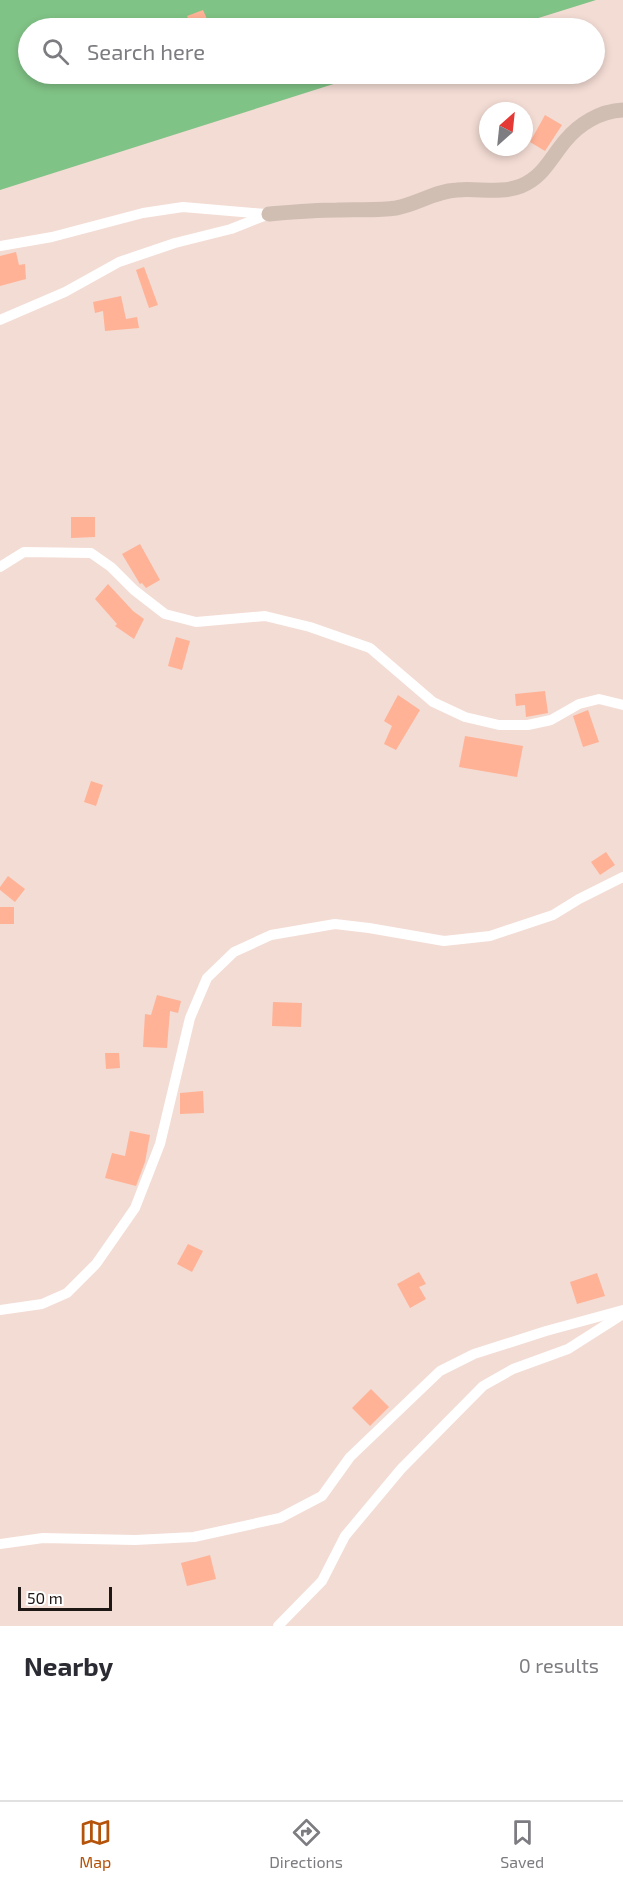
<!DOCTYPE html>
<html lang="en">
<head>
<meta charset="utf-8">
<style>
  body { margin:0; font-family:"Exo 2",sans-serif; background:#f7f7f7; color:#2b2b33 }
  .compass { position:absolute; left:479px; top:102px; width:54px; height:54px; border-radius:50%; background:#fff; box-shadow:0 3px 9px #0003; rotate:27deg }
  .scale { position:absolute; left:18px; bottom:15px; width:94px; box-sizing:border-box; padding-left:6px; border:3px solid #1f1714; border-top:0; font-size:16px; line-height:21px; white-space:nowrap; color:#1f1714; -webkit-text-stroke:4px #fff; paint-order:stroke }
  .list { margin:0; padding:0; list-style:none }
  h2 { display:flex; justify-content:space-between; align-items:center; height:78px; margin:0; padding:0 24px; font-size:26px }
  h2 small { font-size:20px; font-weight:400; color:#7c7c81 }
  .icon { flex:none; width:33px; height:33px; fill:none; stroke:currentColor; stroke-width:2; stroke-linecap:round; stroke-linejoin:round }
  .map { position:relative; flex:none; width:623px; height:1626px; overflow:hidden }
  .search { position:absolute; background:#fff; box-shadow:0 3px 9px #0003; left:18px; right:18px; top:18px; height:66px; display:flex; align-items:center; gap:15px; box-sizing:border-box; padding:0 21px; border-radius:33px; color:#7c7c81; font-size:22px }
  .sheet { height:174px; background:#fff }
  nav { display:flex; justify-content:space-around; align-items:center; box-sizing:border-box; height:84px; border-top:2px solid #e1e1e2; background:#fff; font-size:16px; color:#7c7c81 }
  nav a { display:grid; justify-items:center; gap:3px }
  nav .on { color:#b45309 }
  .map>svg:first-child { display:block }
  .green { fill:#80c386 }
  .building { fill:#ffb296 }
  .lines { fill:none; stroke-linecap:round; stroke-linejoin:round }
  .street { stroke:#fff; stroke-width:10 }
  .secondary { stroke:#d1beb3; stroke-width:15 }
</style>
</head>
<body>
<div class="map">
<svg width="623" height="1626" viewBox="0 0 623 1626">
  <rect width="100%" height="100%" fill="#f3dcd4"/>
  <polygon class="green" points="0,0 596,0 506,28 28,28 28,74 365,74 0,190"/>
  <g class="building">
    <polygon points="203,10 211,28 192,28 187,16"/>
    <polygon points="545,115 562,125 545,151 530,142"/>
    <polygon points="16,252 19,265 25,264 26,279 0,286 0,256"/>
    <polygon points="144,267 158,305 149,308 136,270"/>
    <polygon points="121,296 126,319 137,317 139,328 105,331 103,311 95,313 93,302"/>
    <polygon points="71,517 95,517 95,537 71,538"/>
    <polygon points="140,544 160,580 146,588 142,583 140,584 122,554"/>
    <polygon points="108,584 133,611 144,619 134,639 115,626 117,624 95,599"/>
    <polygon points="176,637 190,641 182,670 168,666"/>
    <polygon points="545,691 548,713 526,717 525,705 516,706 515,694"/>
    <polygon points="398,695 420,710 396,750 384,744 392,726 384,721"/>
    <polygon points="588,710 599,742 583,747 573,716"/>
    <polygon points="465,736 523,746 517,777 459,767"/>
    <polygon points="91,781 103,785 96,806 84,802"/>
    <polygon points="606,852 615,865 600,875 591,862"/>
    <polygon points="8,876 25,889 15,902 0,890 0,887"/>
    <rect x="0" y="907" width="14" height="17"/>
    <polygon points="157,995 181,1001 178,1013 170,1011 167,1048 143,1047 145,1014 151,1015"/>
    <polygon points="273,1002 302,1003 301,1027 272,1026"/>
    <polygon points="105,1053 119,1053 120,1068 106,1069"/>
    <polygon points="203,1091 204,1113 180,1114 180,1093"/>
    <polygon points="130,1131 150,1135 145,1162 136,1186 105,1178 112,1153 125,1156"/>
    <polygon points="188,1244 203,1251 192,1272 177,1264"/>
    <polygon points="419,1272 426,1284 419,1287 426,1299 410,1308 397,1284"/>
    <polygon points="597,1273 605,1296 577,1304 570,1282"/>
    <polygon points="371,1389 389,1407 370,1426 352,1408"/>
    <polygon points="210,1555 216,1579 187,1586 181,1563"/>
  </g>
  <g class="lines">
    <g class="street">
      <polyline points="0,246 52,237 143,213 183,207 265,214"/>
      <polyline points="0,320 65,292 119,262 175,243 231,229 269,214"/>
      <polyline points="0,567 24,552 91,553 111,567 134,590 165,614 196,622 265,616 310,627 370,648 433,702 465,717 499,725 528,725 551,720 579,704 599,699 623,705"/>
      <polyline points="0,1310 42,1304 67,1293 96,1264 135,1208 160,1144 190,1018 207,978 234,952 271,935 335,924 369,928 444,941 490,936 553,915 579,899 623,877"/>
      <polyline points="0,1544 43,1538 135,1540 194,1537 280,1518 322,1496 350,1457 440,1371 474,1354 546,1331 623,1310"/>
      <polyline points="278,1626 322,1581 345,1536 401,1469 483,1386 513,1369 568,1349 623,1314"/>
    </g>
    <path class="secondary" d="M269,214C292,212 314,210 337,210C357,209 377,211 396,208C418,204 435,191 457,190C478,188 501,194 521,186C543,177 550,159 565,141C579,124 600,111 623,110"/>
  </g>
</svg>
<svg class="compass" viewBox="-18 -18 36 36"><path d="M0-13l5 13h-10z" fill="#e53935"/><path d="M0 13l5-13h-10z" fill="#7c7c81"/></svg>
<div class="scale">50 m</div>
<div class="search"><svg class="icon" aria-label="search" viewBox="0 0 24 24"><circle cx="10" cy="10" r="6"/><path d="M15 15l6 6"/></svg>Search here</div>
</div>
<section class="sheet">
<h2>Nearby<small>0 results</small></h2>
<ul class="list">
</ul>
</section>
<nav>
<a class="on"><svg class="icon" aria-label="map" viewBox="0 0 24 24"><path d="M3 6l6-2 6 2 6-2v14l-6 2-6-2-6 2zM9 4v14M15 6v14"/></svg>Map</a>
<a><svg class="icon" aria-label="directions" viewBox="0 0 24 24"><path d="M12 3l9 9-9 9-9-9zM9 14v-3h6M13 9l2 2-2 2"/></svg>Directions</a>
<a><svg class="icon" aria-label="saved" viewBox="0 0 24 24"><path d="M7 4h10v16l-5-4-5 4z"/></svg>Saved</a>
</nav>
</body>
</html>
